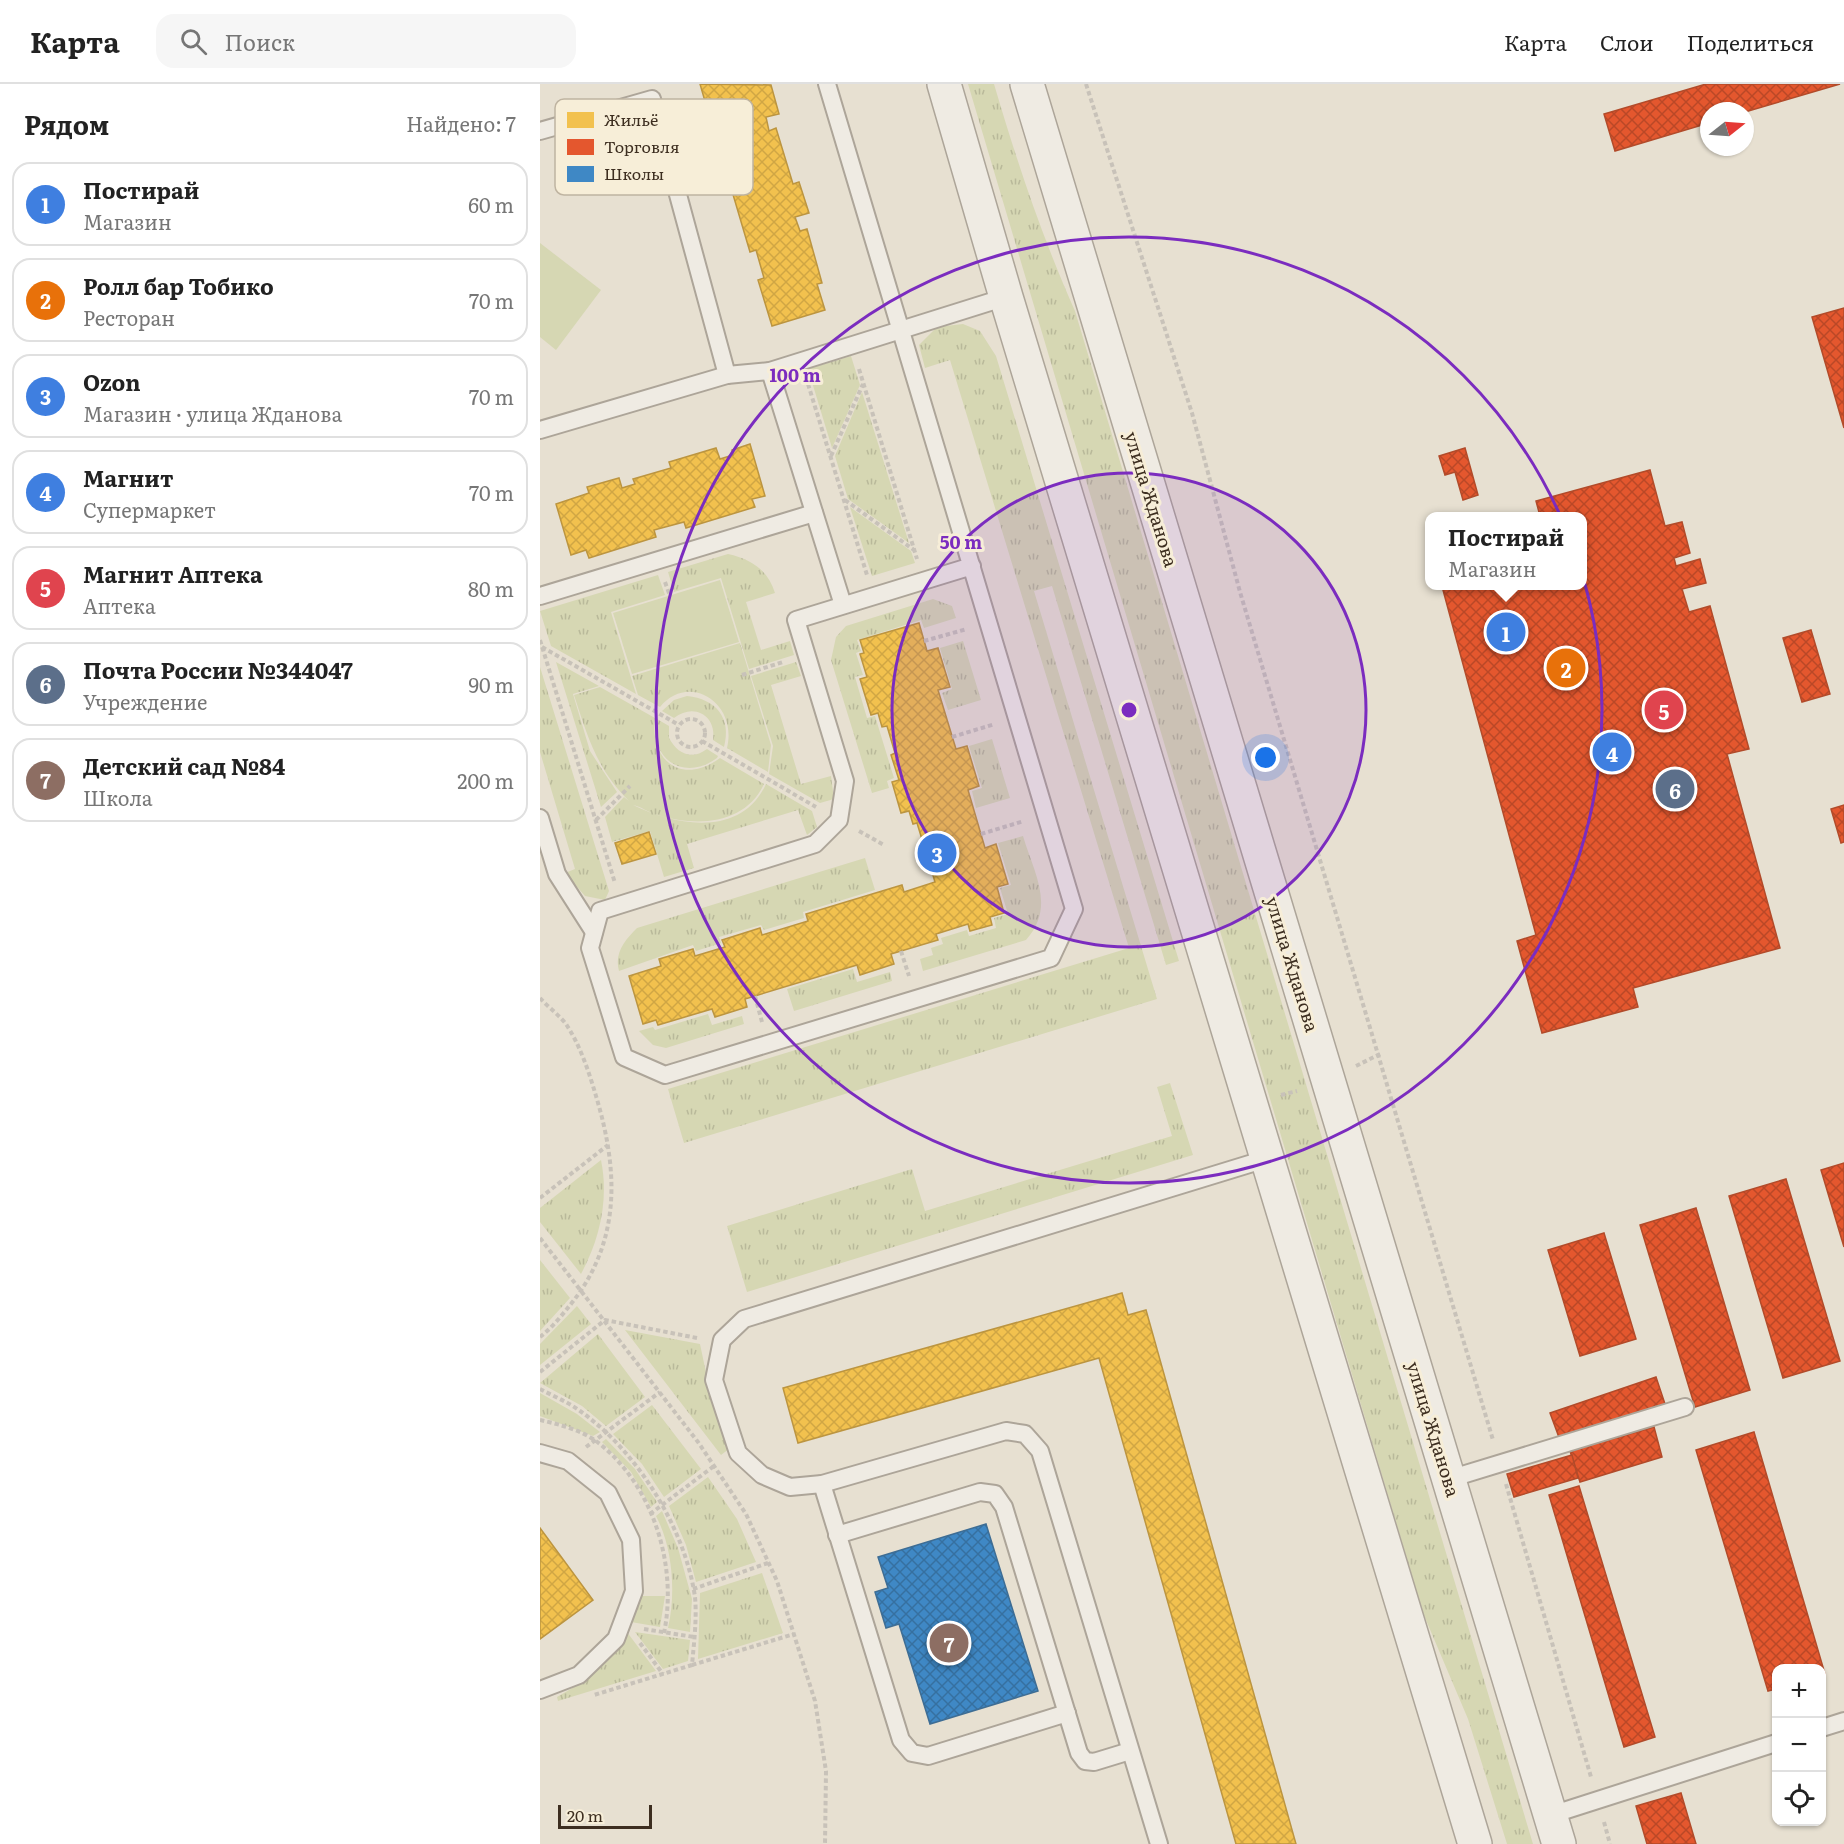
<!DOCTYPE html>
<html lang="ru">
<head>
<meta charset="utf-8">
<style>
  body { margin:0; font-family:Literata,serif; background:#f6f6f6; color:#222 }
  .controls { position:absolute; right:18px; bottom:18px; display:grid; overflow:hidden; border-radius:12px; box-shadow:0 2px 4px #0004 }
  .controls button { width:54px; height:54px; display:grid; place-items:center; padding:0; border:0; border-bottom:2px solid #e0e0e0; background:#fff; color:#222; font:30px sans-serif }
  .compass { position:absolute; left:1160px; top:18px; width:54px; height:54px; border-radius:50%; background:#fff; box-shadow:0 2px 4px #0004; rotate:73deg }
  .scale { position:absolute; left:18px; bottom:15px; width:94px; box-sizing:border-box; padding-left:6px; border:3px solid #3d2e20; border-top:0; font-size:16px; line-height:21px; white-space:nowrap; color:#3d2e20; -webkit-text-stroke:4px #f7eed8; paint-order:stroke }
  .you { position:absolute; left:726px; top:674px; width:21px; height:21px; margin:-15px; border:4px solid #fff; border-radius:50%; background:#1a73e8; box-shadow:0 0 0 9px #1a73e833 }
  .badge { display:grid; place-items:center; width:39px; height:39px; border-radius:50%; background:#0f766e; color:#fff; font-size:20px; font-weight:700 }
  .pin { position:absolute; translate:-50% -50%; border:3px solid #fff; box-shadow:0 2px 6px #0006 }
  .popup { position:absolute; left:885px; top:428px; width:162px; height:78px; box-sizing:border-box; display:grid; place-content:center; border-radius:12px; background:#fff; filter:drop-shadow(0 2px 4px #0005); font-size:20px; white-space:nowrap; color:#767676 }
  .popup b { font-size:22px; color:#222 }
  .popup::after { content:''; position:absolute; left:50%; top:100%; margin-left:-12px; border:12px solid transparent; border-top-color:#fff }
  .list { margin:0; padding:0; list-style:none }
  h2 { display:flex; justify-content:space-between; align-items:center; height:78px; margin:0; padding:0 24px; font-size:26px }
  h2 small { font-size:20px; font-weight:400; color:#767676 }
  .list li { display:grid; grid-template-columns:39px 1fr auto; gap:18px; align-items:center; box-sizing:border-box; height:84px; margin:0 12px 12px; padding:0 12px; border:2px solid #e0e0e0; border-radius:18px }
  .list b { display:block; font-size:22px; white-space:nowrap }
  .list p { margin:0; font-size:20px; white-space:nowrap; color:#767676 }
  .list em { font-size:20px; font-style:normal; color:#767676 }
  .icon { flex:none; width:33px; height:33px; fill:none; stroke:currentColor; stroke-width:2; stroke-linecap:round; stroke-linejoin:round }
  .map { position:relative; flex:none; width:1304px; height:1760px; overflow:hidden }
  header { display:flex; align-items:center; gap:36px; box-sizing:border-box; height:84px; padding:0 30px; background:#fff; border-bottom:2px solid #e0e0e0 }
  header strong { font-size:28px }
  nav { display:flex; gap:33px; margin-inline-start:auto; font-size:21px }
  .search { width:420px; height:54px; background:#f6f6f6; display:flex; align-items:center; gap:15px; box-sizing:border-box; padding:0 21px; border-radius:18px; color:#767676; font-size:22px }
  main { display:flex }
  aside { flex:1; background:#fff }
  .map>svg:first-child { display:block }
  .grass { fill:url(#grass-tufts) }
  .pitch { fill:#d6d7b3 }
  .homes { fill:url(#homes-cross-hatch); stroke:#bc9540; stroke-width:1.5 }
  .shops { fill:url(#shops-cross-hatch); stroke:#b24b2a; stroke-width:1.5 }
  .schools { fill:url(#schools-cross-hatch); stroke:#3e6d94; stroke-width:1.5 }
  .lines { fill:none; stroke-linecap:round; stroke-linejoin:round }
  .lane-casing { stroke:#ada599; stroke-width:20 }
  .street-casing { stroke:#ada599; stroke-width:36 }
  .path { stroke:#c8c2b9; stroke-width:4; stroke-dasharray:4.5 3; stroke-linecap:butt }
  .lane { stroke:#efebe3; stroke-width:16 }
  .street { stroke:#efebe3; stroke-width:33 }
  .ring { fill:none; stroke:#7b2cbf; stroke-width:3 }
  .labels { text-anchor:middle; dominant-baseline:central; stroke-width:6; stroke-linejoin:round; paint-order:stroke }
  .street-label { font-size:18px; fill:#3d2e20; stroke:#f7eed8 }
  .key { fill:#f7eed8; stroke:#bfb4a1; stroke-width:1.5 }
  .key-label { font-size:16px; fill:#3d2e20 }
  .centre { fill:#7b2cbf; stroke:#f7eed8; stroke-width:3 }
  .ring-label { font-size:18px; text-anchor:middle; font-weight:bold; fill:#7b2cbf; stroke:#f7eed8; stroke-width:6; stroke-linejoin:round; paint-order:stroke }
</style>
</head>
<body>
<header>
<strong>Карта</strong>
<div class="search"><svg class="icon" aria-label="search" viewBox="0 0 24 24"><circle cx="10" cy="10" r="6"/><path d="M15 15l6 6"/></svg>Поиск</div>
<nav><a>Карта</a><a>Слои</a><a>Поделиться</a></nav>
</header>
<main>
<aside>
<h2>Рядом<small>Найдено: 7</small></h2>
<ul class="list">
<li><span class="badge" style="background:#3f7fe0">1</span><div><b>Постирай</b><p>Магазин</p></div><em>60 m</em></li>
<li><span class="badge" style="background:#e8710a">2</span><div><b>Ролл бар Тобико</b><p>Ресторан</p></div><em>70 m</em></li>
<li><span class="badge" style="background:#3f7fe0">3</span><div><b>Ozon</b><p>Магазин · улица Жданова</p></div><em>70 m</em></li>
<li><span class="badge" style="background:#3f7fe0">4</span><div><b>Магнит</b><p>Супермаркет</p></div><em>70 m</em></li>
<li><span class="badge" style="background:#e0444e">5</span><div><b>Магнит Аптека</b><p>Аптека</p></div><em>80 m</em></li>
<li><span class="badge" style="background:#5c6f8a">6</span><div><b>Почта России №344047</b><p>Учреждение</p></div><em>90 m</em></li>
<li><span class="badge" style="background:#8d6e63">7</span><div><b>Детский сад №84</b><p>Школа</p></div><em>200 m</em></li>
</ul>
</aside>
<div class="map">
<svg width="1304" height="1760" viewBox="0 0 1304 1760">
  <defs>
    <pattern id="grass-tufts" width="24" height="20" patternUnits="userSpaceOnUse" patternTransform="scale(1.5)"><rect width="24" height="20" fill="#d6d7b3"/><path d="M3 7l-1-3M5 7V3M7 7l1-3M15 17l-1-3M17 17v-4M19 17l1-3" fill="none" stroke="#b9b99a"/></pattern>
    <pattern id="homes-cross-hatch" width="8" height="8" patternUnits="userSpaceOnUse" patternTransform="scale(1.5)"><rect width="8" height="8" fill="#f2c14e"/><path d="M0 0l8 8M0 8l8-8" fill="none" stroke="#d0a644"/></pattern>
    <pattern id="shops-cross-hatch" width="8" height="8" patternUnits="userSpaceOnUse" patternTransform="scale(1.5)"><rect width="8" height="8" fill="#e4572e"/><path d="M0 0l8 8M0 8l8-8" fill="none" stroke="#ba4827"/></pattern>
    <pattern id="schools-cross-hatch" width="8" height="8" patternUnits="userSpaceOnUse" patternTransform="scale(1.5)"><rect width="8" height="8" fill="#3f88c5"/><path d="M0 0l8 8M0 8l8-8" fill="none" stroke="#3670a0"/></pattern>
  </defs>
  <rect width="100%" height="100%" fill="#e7e0d1"/>
  <g class="grass">
    <path d="M428,0H454C477,78 502,153 535,227L993,1760H967L928,1635L883,1529Z"/>
    <polygon points="423,240 440,247 456,272 639,877 626,881 512,502 494,507 617,915 144,1059 128,1005 589,864 410,276 385,284 379,261 397,243"/>
    <polygon points="311,272 320,301 292,364 268,285"/>
    <polygon points="322,308 369,459 308,415 295,372"/>
    <polygon points="310,423 371,467 375,479 332,492"/>
    <path d="M188,470C211,475 228,486 235,509L206,518L221,566L250,557L254,571L209,585L181,494L134,508L128,488Z"/>
    <polygon points="118,491 125,511 71,528 96,610 11,562 0,527"/>
    <polygon points="393,515 412,522 416,534 384,544 381,536 317,556 321,567 316,569 323,591 315,593 327,634 335,632 354,694 347,697 349,704 332,709 291,576 296,553 306,542"/>
    <polygon points="423,557 441,616 408,626 402,609 412,605 400,564"/>
    <path d="M200,559L231,661L228,688L187,664C198,618 148,588 120,623L98,611L92,592Z"/>
    <polygon points="16,578 59,602 33,610 50,667 77,708 61,723"/>
    <polygon points="256,578 261,592 231,601 261,700 291,692 294,715 280,719 229,690 233,662 211,592"/>
    <polygon points="0,583 69,807 65,816 45,812 25,789 35,785 0,668"/>
    <path d="M60,603L115,634C109,679 144,701 180,674L224,700C205,741 156,743 118,731C109,729 100,722 93,721C136,742 201,754 226,700L272,727L277,743L267,751L258,726L147,760L154,784L124,793L110,747L72,758L65,733L84,713L89,717C57,686 47,651 34,611Z"/>
    <path d="M147,612C176,615 192,634 184,663L173,656C177,632 154,618 134,634L122,627L134,616Z"/>
    <path d="M117,635L129,642V654C137,669 151,677 167,665L178,672L177,674C145,698 108,676 117,635Z"/>
    <polygon points="452,655 470,714 436,724 432,707 442,704 429,662"/>
    <path d="M483,752C494,789 516,823 486,856L383,887L380,875L393,871L391,864L403,860L401,854L427,846L429,852L456,844L454,834L468,830L460,804L471,801L458,759Z"/>
    <path d="M325,774L335,806L263,828L264,834L224,846L221,841L179,853L181,859L156,867L153,861L79,887C74,869 85,856 97,844Z"/>
    <polygon points="313,885 317,898 350,888 352,897 254,927 247,905"/>
    <polygon points="168,930 172,941 202,932 204,940 126,964 113,961 99,947 113,943 115,946"/>
    <polygon points="630,999 653,1071 207,1208 187,1142 372,1085 385,1127 632,1052 617,1003"/>
    <path d="M61,1076C69,1115 60,1155 41,1190L0,1138V1124Z"/>
    <polygon points="0,1176 30,1214 0,1247"/>
    <polygon points="37,1222 51,1240 0,1281 0,1260"/>
    <polygon points="85,1246 160,1260 168,1298 189,1365 181,1371"/>
    <polygon points="58,1250 105,1313 66,1342 42,1322 0,1299"/>
    <polygon points="0,1309 37,1330 60,1348 53,1352 0,1332"/>
    <polygon points="112,1321 161,1385 124,1413 102,1380 73,1350"/>
    <polygon points="66,1355 95,1385 117,1418 111,1423 91,1388 62,1358"/>
    <polygon points="168,1393 197,1435 216,1478 156,1498 146,1461 129,1422"/>
    <path d="M122,1427L138,1464L152,1515L150,1548L128,1544C136,1510 133,1464 116,1432Z"/>
    <polygon points="222,1489 243,1549 158,1575 160,1509"/>
    <polygon points="100,1512 125,1512 120,1543 91,1538"/>
    <path d="M87,1548L116,1587L18,1617L17,1613C45,1597 74,1579 87,1548Z"/>
    <polygon points="95,1548 150,1556 148,1577 123,1585"/>
  </g>
  <g class="pitch">
    <polygon points="0,159 61,206 16,266 0,253"/>
    <polygon points="180,496 199,558 92,590 73,529"/>
  </g>
  <g class="homes">
    <polygon points="160,0 231,1 239,30 226,33 229,47 236,44 253,100 259,98 269,129 255,133 260,147 267,145 282,199 277,200 285,226 232,242 218,196 224,194 216,166 210,168 189,97 195,95 186,67 180,69"/>
    <polygon points="210,360 225,412 212,415 215,423 146,444 144,438 114,446 116,453 49,474 46,466 31,471 16,420 49,409 47,403 79,394 82,404 95,400 93,395 131,384 129,378 176,364 180,375 193,371 192,366"/>
    <polygon points="379,539 387,567 398,564 410,603 398,606 416,665 427,662 439,702 428,706 445,764 456,760 468,800 457,803 464,829 450,833 452,841 430,847 428,840 396,850 398,856 351,870 354,880 320,891 317,881 205,915 207,923 175,933 172,925 118,941 116,936 103,940 89,892 121,882 119,875 153,865 155,872 185,863 182,856 220,844 222,851 268,837 266,830 362,801 364,808 395,798 377,739 373,740 369,727 361,729 352,698 359,696 351,671 355,669 347,642 342,643 338,629 331,631 320,595 327,593 320,570 324,569 320,556"/>
    <polygon points="109,748 116,770 82,780 75,759"/>
    <polygon points="582,1209 588,1231 606,1226 756,1760 696,1760 559,1274 258,1359 243,1304"/>
    <polygon points="0,1444 53,1516 0,1555"/>
  </g>
  <g class="shops">
    <polygon points="1166,0 1300,0 1205,28 1169,27 1169,39 1075,67 1064,30"/>
    <polygon points="1304,224 1304,344 1272,233"/>
    <polygon points="925,364 938,411 923,416 915,388 905,391 899,372"/>
    <polygon points="1110,386 1125,442 1142,438 1150,469 1134,474 1136,482 1160,475 1166,499 1142,505 1149,528 1170,522 1209,665 1187,670 1240,864 1093,904 1098,923 1002,949 977,857 996,851 903,506 918,502 1042,502 1042,432 1000,432 996,417"/>
    <polygon points="1271,546 1290,610 1262,618 1243,554"/>
    <polygon points="1304,721 1304,758 1301,759 1291,725"/>
    <polygon points="1304,1079 1304,1163 1281,1086"/>
    <polygon points="1246,1095 1300,1277 1243,1294 1189,1112"/>
    <polygon points="1156,1124 1210,1306 1155,1323 1100,1141"/>
    <polygon points="1064,1149 1096,1255 1040,1272 1008,1166"/>
    <polygon points="1116,1293 1125,1320 1020,1356 1010,1329"/>
    <polygon points="1114,1343 1122,1373 1040,1398 1030,1367"/>
    <polygon points="1214,1348 1285,1590 1282,1591 1282,1584 1236,1584 1236,1605 1228,1607 1156,1366"/>
    <polygon points="1032,1371 1038,1394 974,1413 967,1390"/>
    <polygon points="1039,1402 1115,1653 1084,1663 1009,1411"/>
    <polygon points="1141,1709 1156,1760 1107,1760 1096,1722"/>
  </g>
  <polygon class="schools" points="446,1440 498,1607 390,1640 359,1540 346,1544 335,1508 348,1504 338,1473"/>
  <g class="lines">
    <g class="lane-casing">
      <g id="lane">
        <path d="M287,0C371,275 450,550 534,825L511,874L125,991L84,973L50,864L60,827L275,760L299,736L305,697L256,536L432,482"/>
        <polyline points="0,47 112,15 187,291"/>
        <polyline points="230,287 303,521"/>
        <polyline points="0,346 187,291 230,287 466,213"/>
        <polyline points="0,512 274,429"/>
        <polyline points="0,734 17,790 54,848"/>
        <polyline points="0,1369 28,1377 68,1409 91,1456 94,1507 76,1555 39,1591 0,1606"/>
        <polyline points="909,1395 1145,1323"/>
        <polyline points="282,1400 361,1656 372,1669 388,1672 527,1629"/>
        <polyline points="297,1451 440,1408 455,1410 464,1423 539,1669 545,1677 554,1678 590,1667"/>
        <polyline points="1282,1644 1304,1637"/>
        <polyline points="1011,1731 1236,1659"/>
        <polyline points="619,1760 500,1367 485,1350 466,1347 282,1400 250,1403 222,1391 198,1369 174,1296 182,1256 204,1235 729,1074"/>
      </g>
    </g>
    <g class="street-casing">
      <g id="street">
        <polyline points="404,0 466,213 935,1760"/>
        <polyline points="487,0 1019,1760"/>
      </g>
    </g>
    <g class="path">
      <polyline points="546,0 652,329 700,508 953,1356"/>
      <polyline points="319,285 377,475"/>
      <polyline points="268,300 327,491"/>
      <polyline points="291,372 323,300"/>
      <polyline points="305,416 374,466"/>
      <polyline points="125,498 130,512"/>
      <polyline points="0,556 75,799"/>
      <polyline points="384,557 427,545"/>
      <polyline points="2,563 139,641"/>
      <polyline points="202,591 243,578"/>
      <circle cx="151" cy="649" r="14"/>
      <polyline points="412,653 455,640"/>
      <polyline points="162,657 276,723"/>
      <polyline points="56,736 90,702"/>
      <polyline points="319,747 344,761"/>
      <polyline points="441,750 484,737"/>
      <polyline points="361,867 369,892"/>
      <polyline points="215,912 222,938"/>
      <path d="M0,914C8,923 19,931 26,940C40,961 49,988 56,1012C78,1085 82,1156 31,1220C22,1231 12,1244 0,1253"/>
      <polyline points="816,982 840,970"/>
      <polyline points="741,1011 757,1007"/>
      <polyline points="0,1114 68,1061"/>
      <polyline points="0,1154 158,1358 206,1430 237,1497 275,1617 286,1687 285,1760"/>
      <polyline points="0,1288 65,1236 157,1254"/>
      <path d="M0,1305C13,1312 28,1318 40,1327C97,1367 145,1444 155,1513C157,1534 154,1559 152,1581L54,1611"/>
      <path d="M0,1336C18,1340 41,1346 56,1357C113,1400 138,1481 124,1549"/>
      <polyline points="46,1363 120,1308"/>
      <polyline points="966,1400 1051,1693"/>
      <polyline points="110,1430 174,1382"/>
      <polyline points="153,1505 228,1479"/>
      <polyline points="104,1545 154,1553"/>
      <polyline points="100,1559 123,1590"/>
      <polyline points="152,1581 254,1550"/>
      <polyline points="1064,1738 1070,1760"/>
    </g>
    <use href="#lane" class="lane"/>
    <use href="#street" class="street"/>
  </g>
  <circle cx="589" cy="626" r="237" fill="#7b2cbf" fill-opacity=".12"/>
  <g class="ring">
    <circle cx="589" cy="626" r="237"/>
    <circle cx="589" cy="626" r="473"/>
  </g>
  <g class="labels">
    <g class="street-label">
      <text transform="translate(612 415) rotate(73)">улица Жданова</text>
      <text transform="translate(753 880) rotate(73)">улица Жданова</text>
      <text transform="translate(894 1345) rotate(73)">улица Жданова</text>
    </g>
  </g>
  <rect x="15" y="15" width="198" height="96" rx="9" class="key"/>
  <rect x="27" y="28" width="27" height="16" fill="#f2c14e"/>
  <rect x="27" y="55" width="27" height="16" fill="#e4572e"/>
  <rect x="27" y="82" width="27" height="16" fill="#3f88c5"/>
  <g class="key-label">
    <text x="64" y="42">Жильё</text>
    <text x="64" y="69">Торговля</text>
    <text x="64" y="96">Школы</text>
  </g>
  <circle cx="589" cy="626" r="9" class="centre"/>
  <g class="ring-label">
    <text x="255" y="298">100 m</text>
    <text x="421" y="465">50 m</text>
  </g>
</svg>
<div class="controls">
<button>+</button>
<button>−</button>
<button><svg class="icon" aria-label="locate" viewBox="0 0 24 24"><circle cx="12" cy="12" r="6"/><path d="M12 2v4M12 18v4M2 12h4M18 12h4"/></svg></button>
</div>
<svg class="compass" viewBox="-18 -18 36 36"><path d="M0-13l5 13h-10z" fill="#e53935"/><path d="M0 13l5-13h-10z" fill="#767676"/></svg>
<div class="scale">20 m</div>
<div class="you"></div>
<div class="pin badge" style="left:966px;top:548px;background:#3f7fe0">1</div>
<div class="popup"><b>Постирай</b>Магазин</div>
<div class="pin badge" style="left:1026px;top:584px;background:#e8710a">2</div>
<div class="pin badge" style="left:397px;top:769px;background:#3f7fe0">3</div>
<div class="pin badge" style="left:1072px;top:668px;background:#3f7fe0">4</div>
<div class="pin badge" style="left:1124px;top:626px;background:#e0444e">5</div>
<div class="pin badge" style="left:1135px;top:705px;background:#5c6f8a">6</div>
<div class="pin badge" style="left:409px;top:1559px;background:#8d6e63">7</div>
</div>
</main>
</body>
</html>
